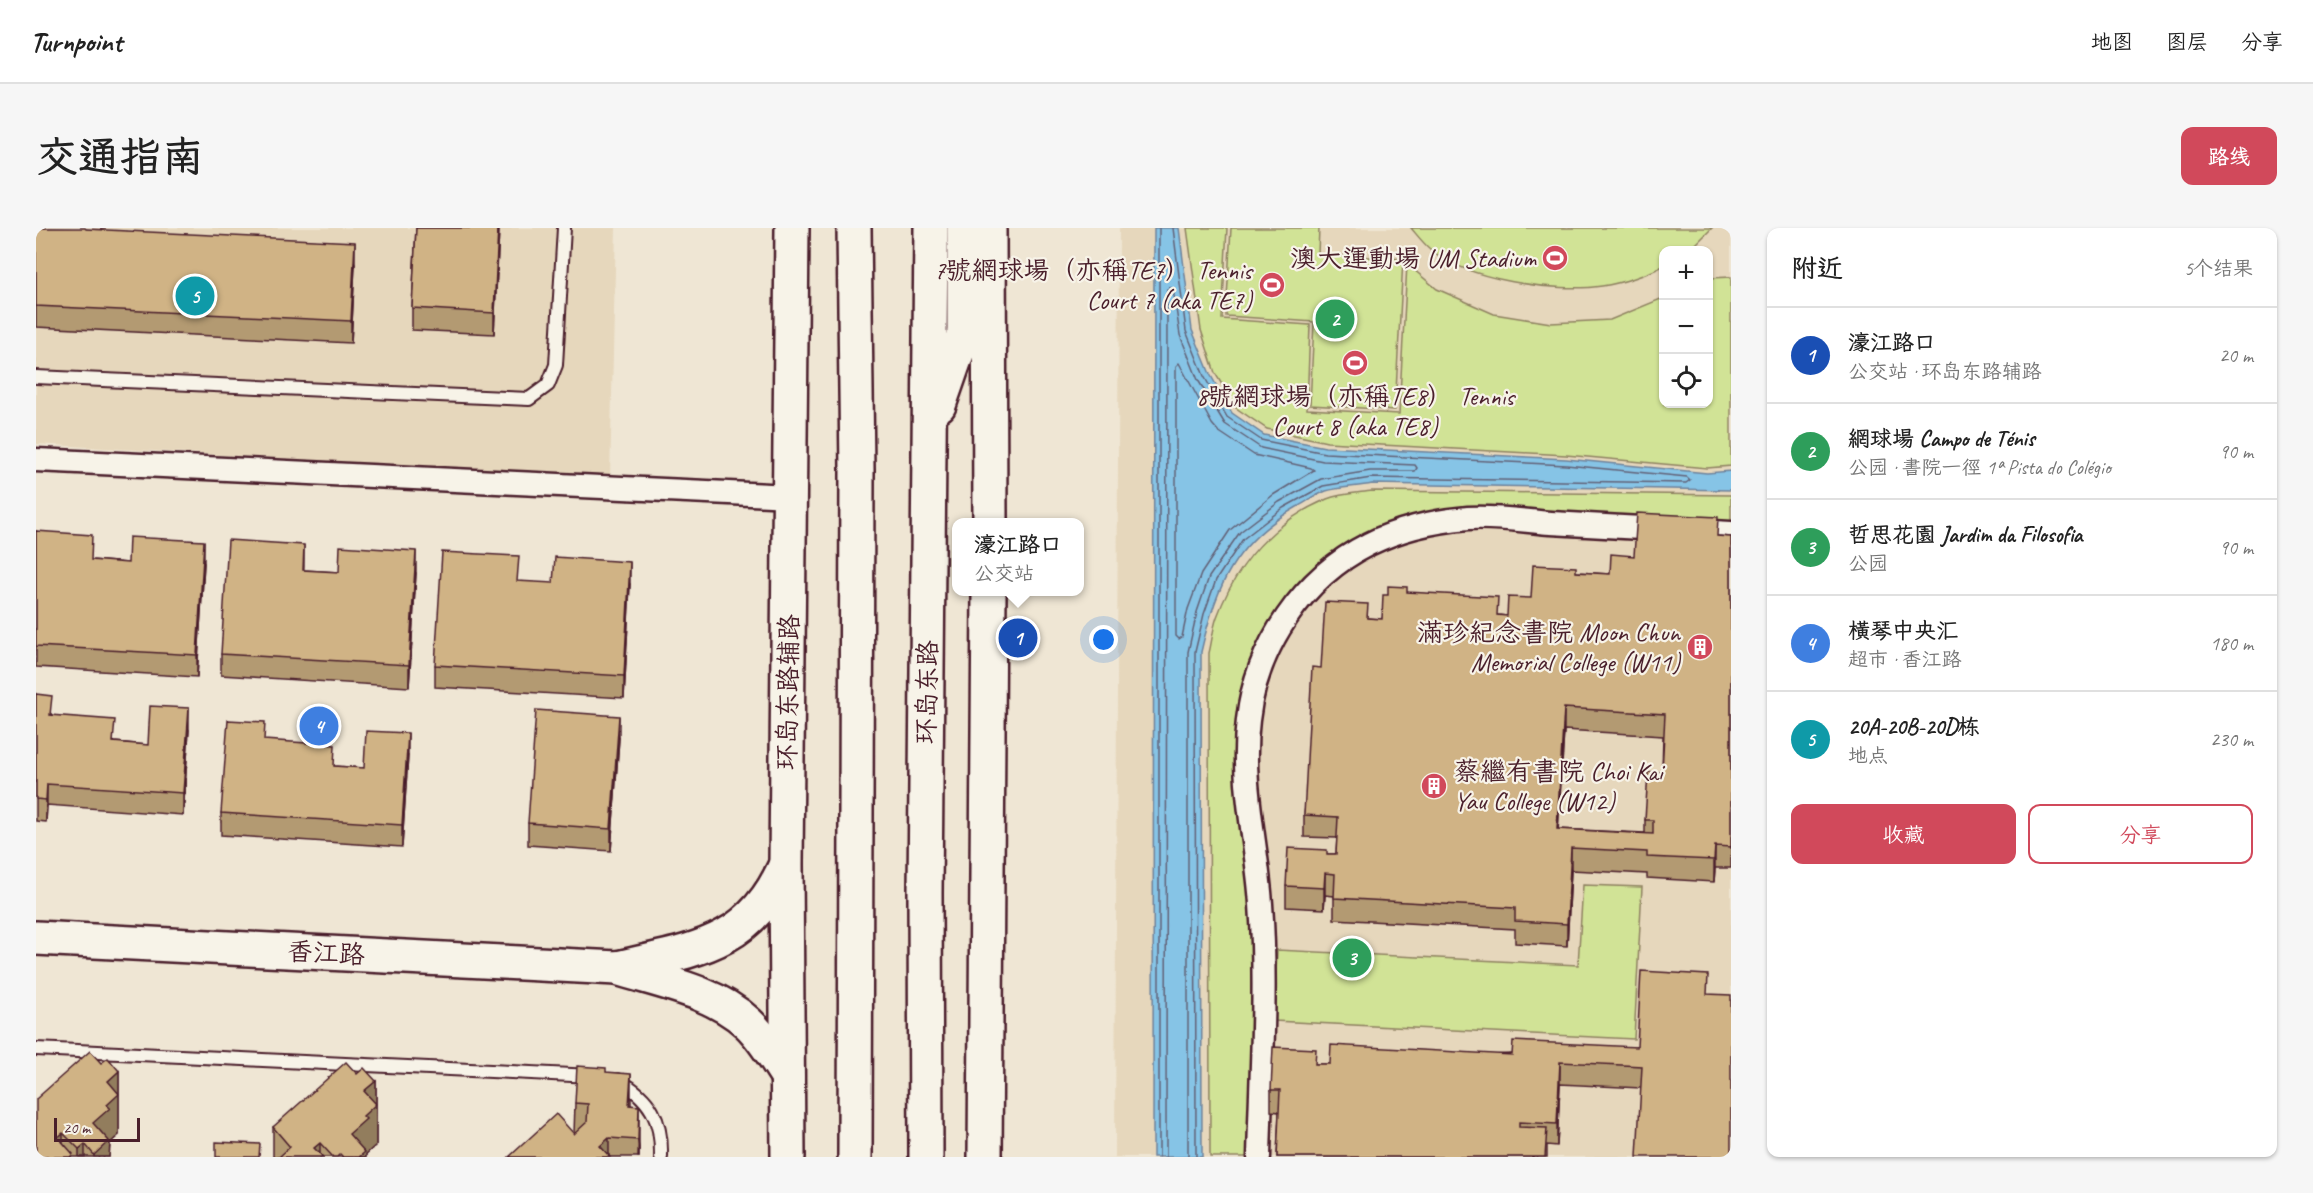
<!DOCTYPE html>
<html lang="zh">
<head>
<meta charset="utf-8">
<style>
  body { margin:0; font-family:Caveat,"LXGW WenKai TC",sans-serif; background:#f6f6f6; color:#222 }
  .controls { position:absolute; right:18px; top:18px; display:grid; overflow:hidden; border-radius:12px; box-shadow:0 2px 4px #0004 }
  .controls button { width:54px; height:54px; display:grid; place-items:center; padding:0; border:0; border-bottom:2px solid #e0e0e0; background:#fff; color:#222; font:30px sans-serif }
  .scale { position:absolute; left:18px; bottom:15px; width:86px; box-sizing:border-box; padding-left:6px; border:3px solid #4a1f2b; border-top:0; font-size:16px; line-height:21px; white-space:nowrap; color:#4a1f2b; -webkit-text-stroke:4px #f7f3e8; paint-order:stroke }
  .you { position:absolute; left:1068px; top:412px; width:21px; height:21px; margin:-15px; border:4px solid #fff; border-radius:50%; background:#1a73e8; box-shadow:0 0 0 9px #1a73e833 }
  .badge { display:grid; place-items:center; width:39px; height:39px; border-radius:50%; background:#d1495b; color:#fff; font-size:20px; font-weight:700 }
  .pin { position:absolute; translate:-50% -50%; border:3px solid #fff; box-shadow:0 2px 6px #0006 }
  .popup { position:absolute; left:916px; top:290px; width:132px; height:78px; box-sizing:border-box; display:grid; place-content:center; border-radius:12px; background:#fff; filter:drop-shadow(0 2px 4px #0005); font-size:20px; white-space:nowrap; color:#767676 }
  .popup b { font-size:22px; color:#222 }
  .popup::after { content:''; position:absolute; left:50%; top:100%; margin-left:-12px; border:12px solid transparent; border-top-color:#fff }
  .list { margin:0; padding:0; list-style:none }
  h2 { display:flex; justify-content:space-between; align-items:center; height:78px; margin:0; padding:0 24px; font-size:26px }
  h2 small { font-size:20px; font-weight:400; color:#767676 }
  .list li { display:grid; grid-template-columns:39px 1fr auto; gap:18px; align-items:center; box-sizing:border-box; height:96px; padding:0 24px; border-top:2px solid #e0e0e0 }
  .list b { display:block; font-size:22px; white-space:nowrap }
  .list p { margin:0; font-size:20px; white-space:nowrap; color:#767676 }
  .list em { font-size:20px; font-style:normal; color:#767676 }
  .actions { display:flex; gap:12px; padding:18px 24px }
  .actions a { flex:1; padding:14px 0; border:2px solid #d1495b; border-radius:12px; text-align:center; font-size:21px; color:#d1495b }
  .actions .main { background:#d1495b; color:#fff }
  .icon { flex:none; width:33px; height:33px; fill:none; stroke:currentColor; stroke-width:2; stroke-linecap:round; stroke-linejoin:round }
  .map { position:relative; flex:none; width:1695px; height:929px; overflow:hidden; border-radius:12px }
  header { display:flex; align-items:center; gap:36px; box-sizing:border-box; height:84px; padding:0 30px; background:#fff; border-bottom:2px solid #e0e0e0 }
  header strong { font-size:28px }
  nav { display:flex; gap:33px; margin-inline-start:auto; font-size:21px }
  .intro { display:flex; align-items:center; justify-content:space-between; box-sizing:border-box; height:144px; padding:0 36px }
  h1 { margin:0; font-size:42px }
  .button { padding:15px 27px; border-radius:12px; background:#d1495b; color:#fff; font-size:21px; font-weight:700 }
  main { display:flex; gap:36px; padding:0 36px }
  aside { flex:1; background:#fff; border-radius:12px; box-shadow:0 2px 4px #0004 }
  .map>svg:first-child { display:block }
  .built { fill:#e6d7bc; fill-rule:evenodd }
  .green { fill:#d1e396; stroke:#8e8160; stroke-width:1.5 }
  .water { fill:#86c4e6; stroke:#6e829b; stroke-width:1.5 }
  .lines { fill:none; stroke-linecap:round; stroke-linejoin:round }
  .shore { stroke:#626176; stroke-width:1.5 }
  .lane-casing { stroke:#4a1f2b; stroke-width:16 }
  .street-casing { stroke:#4a1f2b; stroke-width:27 }
  .secondary-casing { stroke:#4a1f2b; stroke-width:38 }
  .primary-casing { stroke:#4a1f2b; stroke-width:38 }
  .lane { stroke:#f7f3e8; stroke-width:12 }
  .street { stroke:#f7f3e8; stroke-width:22 }
  .secondary { stroke:#f7f3e8; stroke-width:33 }
  .primary { stroke:#f7f3e8; stroke-width:33 }
  .wall { fill:#b39a72; stroke:#4a1f2b; stroke-width:1.5; fill-rule:evenodd }
  .shaded-wall { fill:#927d5d; stroke:#4a1f2b; stroke-width:1.5 }
  .building { fill:#d0b385; stroke:#4a1f2b; stroke-width:1.5; fill-rule:evenodd }
  .labels { text-anchor:middle; dominant-baseline:central; stroke-width:4.5; stroke-linejoin:round; paint-order:stroke }
  .poi-label { font-size:26px; fill:#4a1f2b; stroke:#f7f3e8; text-anchor:end }
  .street-label { font-size:26px; fill:#4a1f2b; stroke:#f7f3e8 }
</style>
</head>
<body>
<header>
<strong>Turnpoint</strong>
<nav><a>地图</a><a>图层</a><a>分享</a></nav>
</header>
<div class="intro"><h1>交通指南</h1><a class="button">路线</a></div>
<main>
<div class="map">
<svg width="1695" height="929" viewBox="0 0 1695 929">
  <rect width="100%" height="100%" fill="#efe6d4"/>
  <filter id="ink" filterUnits="userSpaceOnUse"><feTurbulence type="fractalNoise" baseFrequency=".0167" numOctaves="2"/><feDisplacementMap in="SourceGraphic" scale="12" xChannelSelector="R" yChannelSelector="G"/><feConvolveMatrix kernelMatrix="1 2 1 2 8 2 1 2 1" color-interpolation-filters="sRGB"/></filter>
  <g filter="url(#ink)">
    <g class="built">
      <polygon points="0,0 580,0 574,250 0,216"/>
      <path d="M1083,0H1695V929H1079ZM1628,22H1672V176H1628Z"/>
    </g>
    <g class="green">
      <polygon points="1151,0 1191,0 1186,91 1274,97 1271,181 1363,186 1371,36 1401,61 1458,86 1515,95 1574,92 1627,70 1628,176 1672,176 1673,50 1695,49 1695,238 1671,240 1530,227 1291,214 1231,201 1200,180 1179,145 1165,102"/>
      <polygon points="1195,0 1283,0 1282,26 1367,31 1359,182 1274,177 1278,94 1190,88"/>
      <path d="M1375,0H1676L1654,22H1628L1627,38C1610,47 1586,55 1566,58C1520,65 1430,52 1394,21C1387,15 1381,7 1375,0Z"/>
      <path d="M1336,263L1695,267V298L1390,291L1249,375L1225,409L1203,491L1215,715L1214,929H1174L1173,425C1176,413 1177,400 1181,389C1201,335 1237,294 1291,271C1304,266 1322,265 1336,263Z"/>
      <polygon points="1547,657 1606,659 1598,811 1238,793 1241,722 1542,737"/>
    </g>
    <path class="water" d="M1118,0H1143L1156,102L1174,146L1196,185L1228,207L1289,219L1530,231L1671,245L1695,243V262L1336,256C1321,259 1304,259 1290,263C1280,267 1270,274 1261,279C1199,314 1180,357 1165,424L1166,929H1117Z"/>
    <g class="lines">
      <g class="shore">
        <polyline points="1137,0 1150,103 1168,148 1191,189 1225,212 1289,225 1530,237 1651,249 1654,252 1650,255 1335,250 1287,258 1247,280 1207,311 1180,352 1168,386 1159,424 1160,929"/>
        <polygon points="1143,135 1176,196 1182,203 1218,227 1275,240 1278,242 1237,267 1194,302 1165,346 1152,381 1146,409 1143,411 1140,408 1140,138"/>
        <polyline points="1123,929 1123,0"/>
        <polyline points="1130,929 1131,62 1134,59 1137,61 1144,107 1162,152 1189,196 1225,220 1287,233 1379,237 1381,240 1379,243 1334,243 1285,251 1243,274 1204,304 1173,349 1161,384 1152,424 1152,929"/>
      </g>
      <g class="lane-casing">
        <g id="lane">
          <polyline points="0,149 493,171 512,157 520,137 528,0"/>
          <polyline points="0,821 556,848"/>
          <path d="M582,852C615,870 626,892 625,929"/>
        </g>
      </g>
      <g class="street-casing">
        <g id="street">
          <polyline points="0,232 754,268"/>
          <path d="M1223,929C1225,845 1231,760 1225,676C1221,615 1204,554 1212,492C1220,419 1267,349 1333,316C1363,301 1399,293 1432,290C1459,288 1488,293 1515,295C1575,298 1635,302 1695,305"/>
        </g>
      </g>
      <g class="secondary-casing">
        <g id="secondary">
          <polyline points="953,0 954,294"/>
          <path d="M0,710L581,740C625,754 678,763 712,795C728,810 739,830 751,848"/>
          <path d="M581,740C657,722 714,718 749,638"/>
          <polyline points="752,929 750,636 756,0"/>
          <polyline points="949,929 953,364"/>
        </g>
      </g>
      <g class="primary-casing">
        <g id="primary">
          <polyline points="818,0 821,242 819,929"/>
          <polyline points="903,177 928,105 928,0"/>
          <polyline points="890,929 889,665 895,0"/>
        </g>
      </g>
      <use href="#lane" class="lane"/>
      <use href="#street" class="street"/>
      <use href="#secondary" class="secondary"/>
      <use href="#primary" class="primary"/>
    </g>
    <g class="wall">
      <polygon points="0,0 50,1 319,36 315,115 0,99"/>
      <polygon points="380,0 463,0 458,106 376,102 376,80"/>
      <polygon points="0,303 56,332 92,335 168,335 161,449 0,439"/>
      <path d="M1682,308L1695,309V640H1679L1678,654L1611,650V646L1535,642L1531,718L1479,715V701L1298,691V668L1289,667L1288,681L1250,679V658L1291,626H1300L1301,610L1268,609V587L1285,440L1332,390L1346,391L1352,367L1371,364L1462,387L1471,388L1495,370L1540,344L1574,346L1598,328ZM1528,502L1627,508L1626,544L1609,592V605L1522,601Z"/>
      <polygon points="268,342 303,344 380,345 373,459 185,447 185,426"/>
      <polygon points="517,355 594,356 588,470 399,459 399,437"/>
      <polygon points="0,466 16,487 79,514 112,517 153,502 147,587 11,577 10,594 0,593"/>
      <polygon points="583,510 575,623 492,617 492,595"/>
      <polygon points="229,513 299,538 328,540 372,527 366,619 185,607 185,585"/>
      <polygon points="1672,747 1605,860 1524,856 1521,918 1511,917 1511,929 1241,929 1243,884 1235,883 1235,862 1280,836 1294,836 1601,819"/>
      <polygon points="65,835 83,843 83,907 74,915 73,929 0,929"/>
      <polygon points="570,844 595,877 603,919 603,929 473,929 538,906 539,875"/>
      <polygon points="321,846 340,853 340,917 330,926 330,929 237,929 237,899"/>
    </g>
    <g class="shaded-wall">
      <polygon points="462,0 463,0 458,106 458,85"/>
      <polygon points="319,14 319,36 315,115 315,93"/>
      <polygon points="168,313 168,335 161,449 161,427"/>
      <polygon points="268,317 268,338 267,364 267,342"/>
      <polygon points="380,323 380,345 373,459 373,437"/>
      <polygon points="594,334 594,356 588,470 588,448"/>
      <polygon points="153,480 153,502 147,587 147,565"/>
      <polygon points="1528,480 1528,502 1521,622 1521,601"/>
      <polygon points="583,488 583,510 575,623 575,601"/>
      <polygon points="372,505 372,527 366,619 366,597"/>
      <polygon points="11,556 11,577 10,594 10,572"/>
      <polygon points="1679,618 1679,640 1678,654 1678,632"/>
      <polygon points="1535,620 1535,642 1531,718 1531,696"/>
      <polygon points="1289,645 1289,667 1288,681 1288,660"/>
      <polygon points="1524,834 1524,856 1521,918 1521,896"/>
      <polygon points="83,843 83,907 74,915 73,929 58,929 57,895 72,853"/>
      <polygon points="595,846 595,886 593,877"/>
      <polygon points="340,853 340,917 330,926 330,929 313,929 313,906 328,863"/>
      <polygon points="603,878 603,929 602,929"/>
      <polygon points="27,905 27,929 22,909"/>
      <polygon points="573,910 573,929 564,918"/>
      <polygon points="284,915 284,929 278,920"/>
      <polygon points="49,916 49,929 43,929 43,921"/>
    </g>
    <g class="building">
      <polygon points="0,0 49,0 50,1 319,14 315,93 0,78"/>
      <polygon points="380,0 462,0 458,85 376,80"/>
      <path d="M1601,285L1682,289L1681,308L1695,309V619L1679,618L1678,632L1611,629V624L1535,620L1531,696L1479,693V680L1298,670L1299,646L1289,645L1288,660L1250,658L1252,620L1291,622V626H1300L1302,589L1268,587L1276,439L1285,440L1289,374L1332,376L1331,390L1346,391L1347,367H1352V358L1371,359V364L1462,369L1461,387L1471,388L1472,369L1495,370L1497,337L1540,339V344L1574,346L1575,326L1598,328ZM1528,480L1629,486L1626,544H1612L1609,592H1617V606L1521,601Z"/>
      <polygon points="0,303 56,307 55,332 92,335 93,309 168,313 161,427 0,418"/>
      <polygon points="192,312 268,317 267,342 303,344 304,318 380,323 373,437 185,426"/>
      <polygon points="406,324 483,328 481,353 517,355 519,329 594,334 588,448 399,437"/>
      <polygon points="0,466 16,468 14,487 79,492 77,514 112,517 114,478 153,480 147,565 11,556 10,572 0,571"/>
      <polygon points="500,482 583,488 575,601 492,595"/>
      <polygon points="192,492 229,494 228,512 299,517 298,538 328,540 330,503 372,505 366,597 185,585"/>
      <polygon points="1605,743 1672,747 1671,766 1695,767 1695,929 1601,929 1606,838 1524,834 1521,896 1483,894 1483,899 1511,900 1509,929 1241,929 1244,862 1235,862 1237,819 1280,821 1279,836 1294,836 1295,817 1476,827 1477,813 1601,819"/>
      <polygon points="54,823 65,835 72,830 83,843 72,853 83,866 71,877 74,880 57,895 73,913 58,927 49,916 43,921 27,905 22,909 37,926 34,929 0,929 0,871"/>
      <polygon points="310,834 321,846 328,840 340,853 328,863 340,876 327,888 330,891 313,906 329,924 323,929 307,929 304,926 301,929 297,929 284,915 278,920 287,929 243,929 254,919 237,899"/>
      <polygon points="541,838 570,840 570,844 595,846 593,877 603,878 602,912 573,910 564,918 574,929 473,929 520,886 538,906 551,894 552,876 539,875"/>
      <polygon points="180,914 224,916 223,929 180,929"/>
    </g>
  </g>
  <defs>
    <g id="stadium-disc" transform="scale(1.35)"><circle r="9.5" fill="#d1495b" stroke="#f7f3e8"/><path d="M0-5a6.5 5 0 1 0 0 10a6.5 5 0 1 0 0-10ZM-3.5-1.8h7v3.6h-7Z" fill="#fff"/></g>
    <g id="building-disc" transform="scale(1.35)"><circle r="9.5" fill="#d1495b" stroke="#f7f3e8"/><path d="M-4-6H4V6H1V3H-1V6H-4ZM-2.5-4.3h1.7v1.8h-1.7ZM.8-4.3h1.7v1.8H.8ZM-2.5-1h1.7V.8h-1.7ZM.8-1h1.7V.8H.8Z" fill="#fff"/></g>
  </defs>
  <g fill-rule="evenodd">
    <use href="#stadium-disc" x="1519" y="30"/>
    <use href="#stadium-disc" x="1236" y="57"/>
    <use href="#stadium-disc" x="1319" y="135"/>
    <use href="#building-disc" x="1664" y="419"/>
    <use href="#building-disc" x="1398" y="558"/>
  </g>
  <g class="labels">
    <g class="poi-label">
      <text x="1500" y="30">澳大運動場 UM Stadium</text>
      <text x="1216" y="42">7號網球場（亦稱TE7） Tennis<tspan x="1216" dy="30">Court 7 (aka TE7)</tspan></text>
      <text x="1319" y="168" text-anchor="middle">8號網球場（亦稱TE8） Tennis<tspan x="1319" dy="30">Court 8 (aka TE8)</tspan></text>
      <text x="1644" y="404">滿珍紀念書院 Moon Chun<tspan x="1644" dy="30">Memorial College (W11)</tspan></text>
      <text x="1418" y="543" text-anchor="start">蔡繼有書院 Choi Kai<tspan x="1418" dy="30">Yau College (W12)</tspan></text>
    </g>
    <g class="street-label">
      <text transform="translate(752 464) rotate(-89)">环岛东路辅路</text>
      <text transform="translate(891 464) rotate(-89)">环岛东路</text>
      <text transform="translate(290 725) rotate(3)">香江路</text>
    </g>
  </g>
</svg>
<div class="controls">
<button>+</button>
<button>−</button>
<button><svg class="icon" aria-label="locate" viewBox="0 0 24 24"><circle cx="12" cy="12" r="6"/><path d="M12 2v4M12 18v4M2 12h4M18 12h4"/></svg></button>
</div>
<div class="scale">20 m</div>
<div class="you"></div>
<div class="pin badge" style="left:982px;top:410px;background:#1a4fb4">1</div>
<div class="popup"><b>濠江路口</b>公交站</div>
<div class="pin badge" style="left:1299px;top:91px;background:#2e9e5b">2</div>
<div class="pin badge" style="left:1316px;top:730px;background:#2e9e5b">3</div>
<div class="pin badge" style="left:283px;top:498px;background:#3f7fe0">4</div>
<div class="pin badge" style="left:159px;top:68px;background:#0f9aa8">5</div>
</div>
<aside>
<h2>附近<small>5个结果</small></h2>
<ul class="list">
<li><span class="badge" style="background:#1a4fb4">1</span><div><b>濠江路口</b><p>公交站 · 环岛东路辅路</p></div><em>20 m</em></li>
<li><span class="badge" style="background:#2e9e5b">2</span><div><b>網球場 Campo de Ténis</b><p>公园 · 書院一徑 1ª Pista do Colégio</p></div><em>90 m</em></li>
<li><span class="badge" style="background:#2e9e5b">3</span><div><b>哲思花園 Jardim da Filosofia</b><p>公园</p></div><em>90 m</em></li>
<li><span class="badge" style="background:#3f7fe0">4</span><div><b>横琴中央汇</b><p>超市 · 香江路</p></div><em>180 m</em></li>
<li><span class="badge" style="background:#0f9aa8">5</span><div><b>20A-20B-20D栋</b><p>地点</p></div><em>230 m</em></li>
</ul>
<div class="actions"><a class="main">收藏</a><a>分享</a></div>
</aside>
</main>
</body>
</html>
